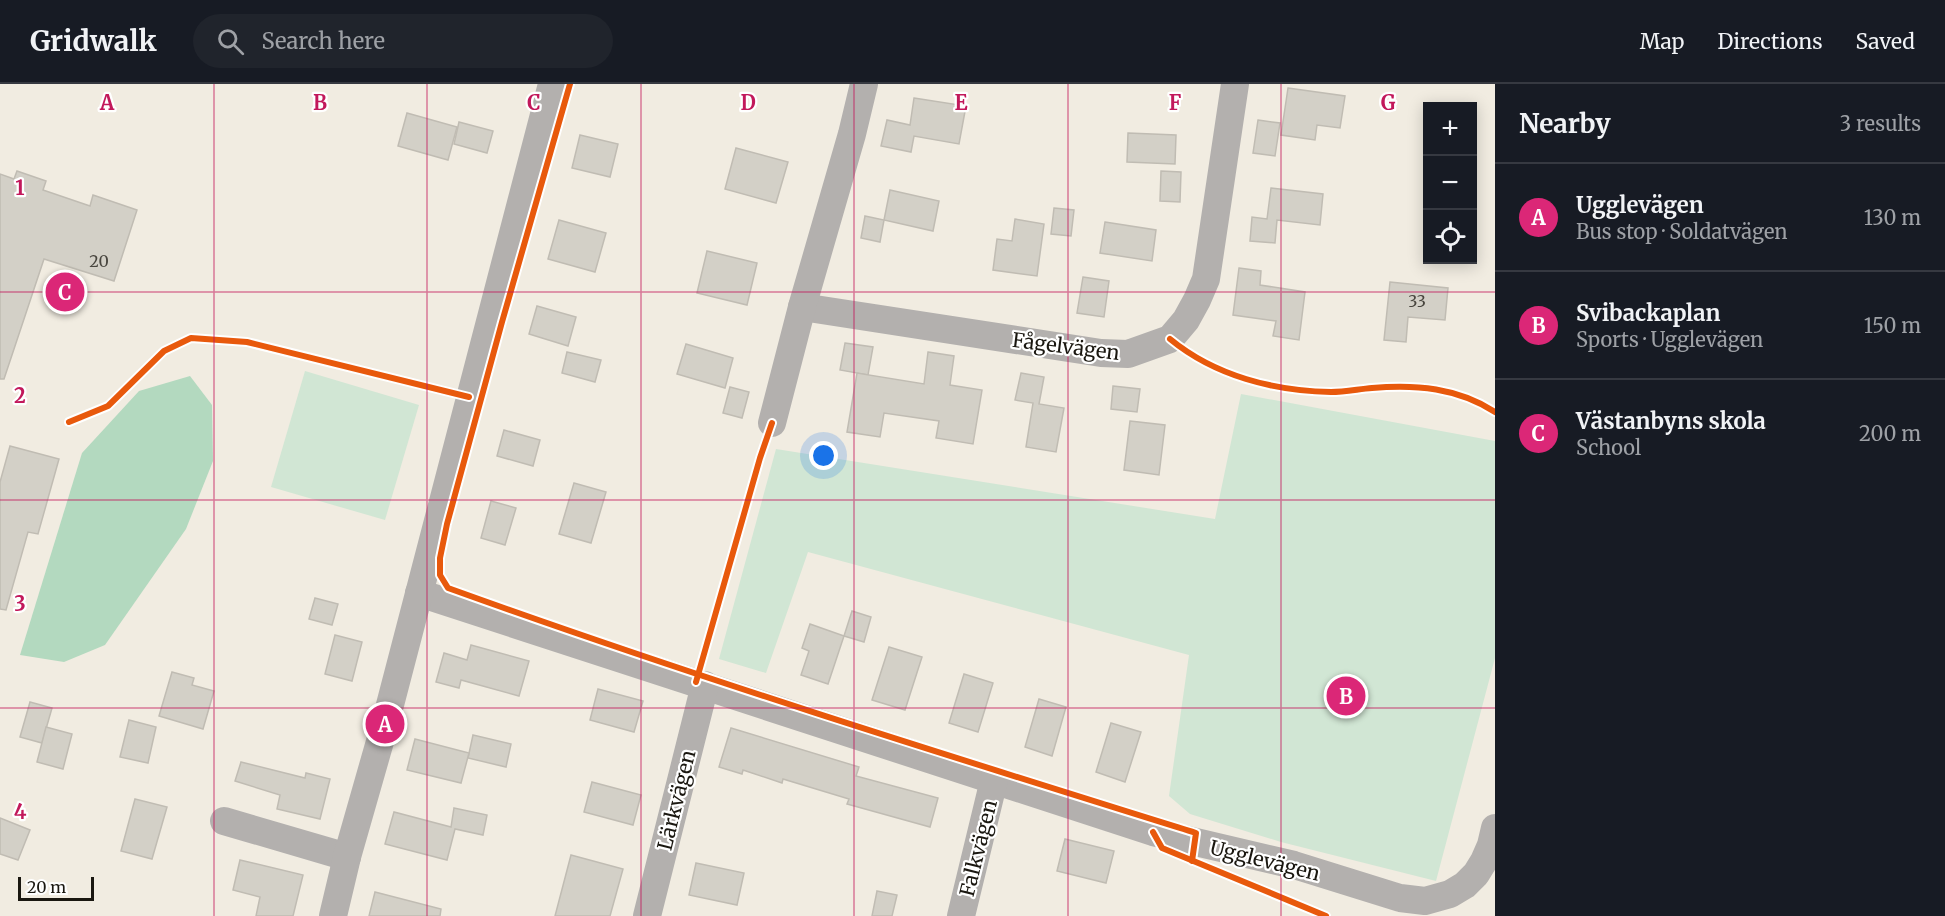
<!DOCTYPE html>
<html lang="en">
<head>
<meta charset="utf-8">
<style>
  body { margin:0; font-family:Merriweather,serif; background:#20242c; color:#f1f3f6 }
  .controls { position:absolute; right:18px; top:18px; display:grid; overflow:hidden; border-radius:0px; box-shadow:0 3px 15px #0003 }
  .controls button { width:54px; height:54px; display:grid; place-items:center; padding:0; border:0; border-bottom:2px solid #363941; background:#171b24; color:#f1f3f6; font:30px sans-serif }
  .scale { position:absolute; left:18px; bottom:15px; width:76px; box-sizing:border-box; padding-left:6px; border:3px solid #1a1710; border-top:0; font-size:16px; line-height:21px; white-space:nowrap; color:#1a1710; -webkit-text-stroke:4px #fff; paint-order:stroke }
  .you { position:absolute; left:824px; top:372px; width:21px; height:21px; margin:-15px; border:4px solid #fff; border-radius:50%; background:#1a73e8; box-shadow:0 0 0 9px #1a73e833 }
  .badge { display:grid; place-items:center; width:39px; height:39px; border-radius:50%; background:#db2777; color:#fff; font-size:20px; font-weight:700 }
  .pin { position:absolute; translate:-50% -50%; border:3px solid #fff; box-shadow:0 2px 6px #0006 }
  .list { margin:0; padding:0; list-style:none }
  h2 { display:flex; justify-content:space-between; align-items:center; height:78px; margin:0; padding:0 24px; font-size:26px }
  h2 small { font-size:20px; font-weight:400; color:#9ea1a6 }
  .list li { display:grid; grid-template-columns:39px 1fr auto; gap:18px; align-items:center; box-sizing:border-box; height:108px; padding:0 24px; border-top:2px solid #363941 }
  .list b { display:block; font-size:22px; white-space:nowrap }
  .list p { margin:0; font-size:20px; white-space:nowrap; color:#9ea1a6 }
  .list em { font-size:20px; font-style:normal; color:#9ea1a6 }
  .icon { flex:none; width:33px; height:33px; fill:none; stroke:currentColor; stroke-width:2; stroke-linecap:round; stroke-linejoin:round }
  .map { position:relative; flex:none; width:1495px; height:832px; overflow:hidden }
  header { display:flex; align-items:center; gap:36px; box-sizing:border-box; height:84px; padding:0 30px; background:#171b24; border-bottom:2px solid #363941 }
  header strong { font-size:28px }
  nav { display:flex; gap:33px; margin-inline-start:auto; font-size:21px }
  .search { width:420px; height:54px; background:#20242c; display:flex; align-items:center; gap:15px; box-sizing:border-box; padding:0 21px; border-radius:33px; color:#9ea1a6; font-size:22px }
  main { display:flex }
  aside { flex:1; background:#171b24 }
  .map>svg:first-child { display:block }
  .green { fill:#d1e6d4 }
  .forest { fill:#b3d9bf }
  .building { fill:#d3d0c7; stroke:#c0bcb3; stroke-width:1.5 }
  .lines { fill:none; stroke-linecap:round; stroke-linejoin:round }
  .minor { stroke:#b3b0ae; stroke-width:28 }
  .cycleway-casing { stroke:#fff; stroke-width:10 }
  .cycleway { stroke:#e8590c; stroke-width:6 }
  .grid { fill:none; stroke:#c2185b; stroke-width:1.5; stroke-opacity:0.55 }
  .labels { text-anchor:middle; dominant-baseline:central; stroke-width:4.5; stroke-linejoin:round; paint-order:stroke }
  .number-label { font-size:16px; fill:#48453e }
  .street-label { font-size:20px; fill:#1a1710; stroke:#fff }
  .grid-label { font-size:20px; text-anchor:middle; font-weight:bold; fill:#c2185b; stroke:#fff; stroke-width:4.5; stroke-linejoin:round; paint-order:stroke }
</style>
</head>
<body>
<header>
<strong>Gridwalk</strong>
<div class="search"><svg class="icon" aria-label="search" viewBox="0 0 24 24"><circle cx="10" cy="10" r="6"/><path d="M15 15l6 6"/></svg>Search here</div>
<nav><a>Map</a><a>Directions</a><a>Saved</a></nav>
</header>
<main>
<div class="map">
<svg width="1495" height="832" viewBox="0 0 1495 832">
  <rect width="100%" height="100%" fill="#f1ece1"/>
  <g class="green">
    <polygon points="305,287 419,321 385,436 271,403"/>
    <polygon points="1241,310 1495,357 1495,574 1436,797 1281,758 1190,730 1169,712 1189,571 808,468 766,589 719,575 776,365 1215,435"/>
  </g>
  <polygon class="forest" points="190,292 212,321 213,377 186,445 105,561 64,578 20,571 82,369 139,307"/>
  <g class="building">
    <polygon points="1288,4 1345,12 1340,44 1317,41 1315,56 1281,51"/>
    <polygon points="914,14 966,22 959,60 914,52 911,68 881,62 887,36 910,41"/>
    <polygon points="407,29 457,43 448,76 398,62"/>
    <polygon points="1258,36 1280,39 1275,72 1253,69"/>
    <polygon points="459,38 493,47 487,69 454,60"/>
    <polygon points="1128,49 1176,51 1175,80 1127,78"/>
    <polygon points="580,51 618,60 610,93 572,84"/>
    <polygon points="736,64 788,78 776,119 725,105"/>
    <polygon points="17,87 46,97 43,106 90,122 93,111 137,126 114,197 44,175 4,295 0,295 0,90 14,95"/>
    <polygon points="1161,87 1181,88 1180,118 1160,117"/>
    <polygon points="1271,104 1323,110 1320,141 1277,136 1275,159 1250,157 1252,133 1267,135"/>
    <polygon points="890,106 939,117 933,147 884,136"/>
    <polygon points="1054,124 1074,126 1071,152 1051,150"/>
    <polygon points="865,132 884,136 880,158 861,154"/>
    <polygon points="1015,135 1044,140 1037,192 993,186 997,155 1012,157"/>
    <polygon points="559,136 606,149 595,188 548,175"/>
    <polygon points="1105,138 1156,146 1152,177 1100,169"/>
    <polygon points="707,167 757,179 747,221 697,209"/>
    <polygon points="1239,184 1261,187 1260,201 1305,208 1299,256 1273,252 1276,237 1233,231"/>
    <polygon points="1083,193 1109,197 1104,233 1077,229"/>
    <polygon points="1390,198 1448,204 1445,236 1408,233 1406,258 1384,256"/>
    <polygon points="537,222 576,233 568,262 529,250"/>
    <polygon points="845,259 873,263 868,291 840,286"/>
    <polygon points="686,260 733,274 725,304 677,290"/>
    <polygon points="567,268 601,276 595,298 562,289"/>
    <polygon points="928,268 954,272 950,301 982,306 973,360 936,354 939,337 884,329 880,353 847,348 857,289 924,300"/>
    <polygon points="1021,289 1044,293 1039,320 1064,324 1056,368 1026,363 1033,319 1015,316"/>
    <polygon points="1113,302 1140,305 1137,328 1111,325"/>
    <polygon points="730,303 749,308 742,334 723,329"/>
    <polygon points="1130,337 1165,341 1159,391 1124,386"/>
    <polygon points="504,346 540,356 533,382 497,372"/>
    <polygon points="10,362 59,375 38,450 28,448 6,526 0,525 0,398"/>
    <polygon points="574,399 606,408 591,459 559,450"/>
    <polygon points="491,417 516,424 505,461 481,454"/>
    <polygon points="315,514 338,520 332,541 309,535"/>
    <polygon points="852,527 871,533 864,558 844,552"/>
    <polygon points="810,540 844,552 828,600 801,591 809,567 802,564"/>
    <polygon points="335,551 362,558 352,597 325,590"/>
    <polygon points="471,561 529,577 519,612 461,596 459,604 436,598 444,569 467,576"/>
    <polygon points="889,563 922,573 905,626 872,616"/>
    <polygon points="172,588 194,594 192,601 214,607 203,645 159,632"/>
    <polygon points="964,590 993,599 978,648 949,639"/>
    <polygon points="598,605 643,617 634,648 590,636"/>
    <polygon points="1039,615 1066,623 1052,672 1025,663"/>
    <polygon points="30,618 52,624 42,659 20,653"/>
    <polygon points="129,636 156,643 148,679 120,673"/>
    <polygon points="1111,639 1141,648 1125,698 1096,688"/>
    <polygon points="46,643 72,650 63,685 37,678"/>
    <polygon points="731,644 859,683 856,692 938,714 930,743 847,720 849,715 783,695 782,699 743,686 742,690 719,683"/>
    <polygon points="473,651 511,660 506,683 468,674"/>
    <polygon points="415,655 469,669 461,699 407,686"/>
    <polygon points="241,678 305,694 306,689 330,695 320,735 277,725 280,711 235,697"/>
    <polygon points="592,698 641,711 633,741 584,728"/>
    <polygon points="135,715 167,723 152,775 121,767"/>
    <polygon points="454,724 487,731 483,751 455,745 447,776 385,760 394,728 451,743"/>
    <polygon points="0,734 30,746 18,776 0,770"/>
    <polygon points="1065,755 1114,767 1106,799 1057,787"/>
    <polygon points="571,771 623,785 610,832 555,832"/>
    <polygon points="240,776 303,791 293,832 256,832 260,813 233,806"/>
    <polygon points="696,779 744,789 737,821 689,811"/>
    <polygon points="877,807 897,811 892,832 872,832"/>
    <polygon points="375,808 441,825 440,832 369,832"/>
  </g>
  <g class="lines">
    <g class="minor">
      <polyline points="802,223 1101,269 1128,270 1170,255 1186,236 1197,216 1206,195 1235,0"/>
      <polyline points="772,339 802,223 852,50 864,0"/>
      <polyline points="419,509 1153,748 1294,781 1400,814 1425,817 1450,810 1465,801 1476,790 1484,777 1491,761 1495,744"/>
      <polyline points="224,737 347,773"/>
      <polyline points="333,832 347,773 385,640 552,0"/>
      <polyline points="647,832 705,601"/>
      <polyline points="961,832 994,696"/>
    </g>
    <g class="cycleway-casing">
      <g id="cycleway">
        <path d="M570,0L502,238L447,440L440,474V491L448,504C695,593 946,671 1196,749L1192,777"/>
        <path d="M1170,255C1215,292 1274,307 1331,308C1345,308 1359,305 1372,304C1416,300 1458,304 1495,328"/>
        <polyline points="69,338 108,322 164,267 191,254 247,258 469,313"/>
        <polyline points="696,598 760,374 772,339"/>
        <polyline points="1153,748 1162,764 1326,832"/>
      </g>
    </g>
    <use href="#cycleway" class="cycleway"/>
  </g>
  <path class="grid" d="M214,0V832M427,0V832M641,0V832M854,0V832M1068,0V832M1281,0V832M0,208H1495M0,416H1495M0,624H1495"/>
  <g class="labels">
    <g class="number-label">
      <text x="99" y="177">20</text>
      <text x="1417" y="217">33</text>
    </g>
    <g class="street-label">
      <text transform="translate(1066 262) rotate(7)">Fågelvägen</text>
      <text transform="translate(676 716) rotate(-76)">Lärkvägen</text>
      <text transform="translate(978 764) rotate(-76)">Falkvägen</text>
      <text transform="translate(1265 776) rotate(14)">Ugglevägen</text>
    </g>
  </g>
  <g class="grid-label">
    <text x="107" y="26">A</text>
    <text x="320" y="26">B</text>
    <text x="534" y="26">C</text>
    <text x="748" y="26">D</text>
    <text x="961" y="26">E</text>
    <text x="1175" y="26">F</text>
    <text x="1388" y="26">G</text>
    <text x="20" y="111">1</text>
    <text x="20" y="319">2</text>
    <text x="20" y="527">3</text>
    <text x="20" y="735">4</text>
  </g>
</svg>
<div class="controls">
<button>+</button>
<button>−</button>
<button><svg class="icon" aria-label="locate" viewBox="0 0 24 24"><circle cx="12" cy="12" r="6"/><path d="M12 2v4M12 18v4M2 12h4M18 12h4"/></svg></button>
</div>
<div class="scale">20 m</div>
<div class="you"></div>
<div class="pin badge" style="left:385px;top:640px">A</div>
<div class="pin badge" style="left:1346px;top:612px">B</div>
<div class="pin badge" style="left:65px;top:208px">C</div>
</div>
<aside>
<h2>Nearby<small>3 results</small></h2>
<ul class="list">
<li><span class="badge">A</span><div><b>Ugglevägen</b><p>Bus stop · Soldatvägen</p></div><em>130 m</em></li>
<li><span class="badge">B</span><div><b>Svibackaplan</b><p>Sports · Ugglevägen</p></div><em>150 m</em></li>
<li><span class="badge">C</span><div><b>Västanbyns skola</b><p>School</p></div><em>200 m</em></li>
</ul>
</aside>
</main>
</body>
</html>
